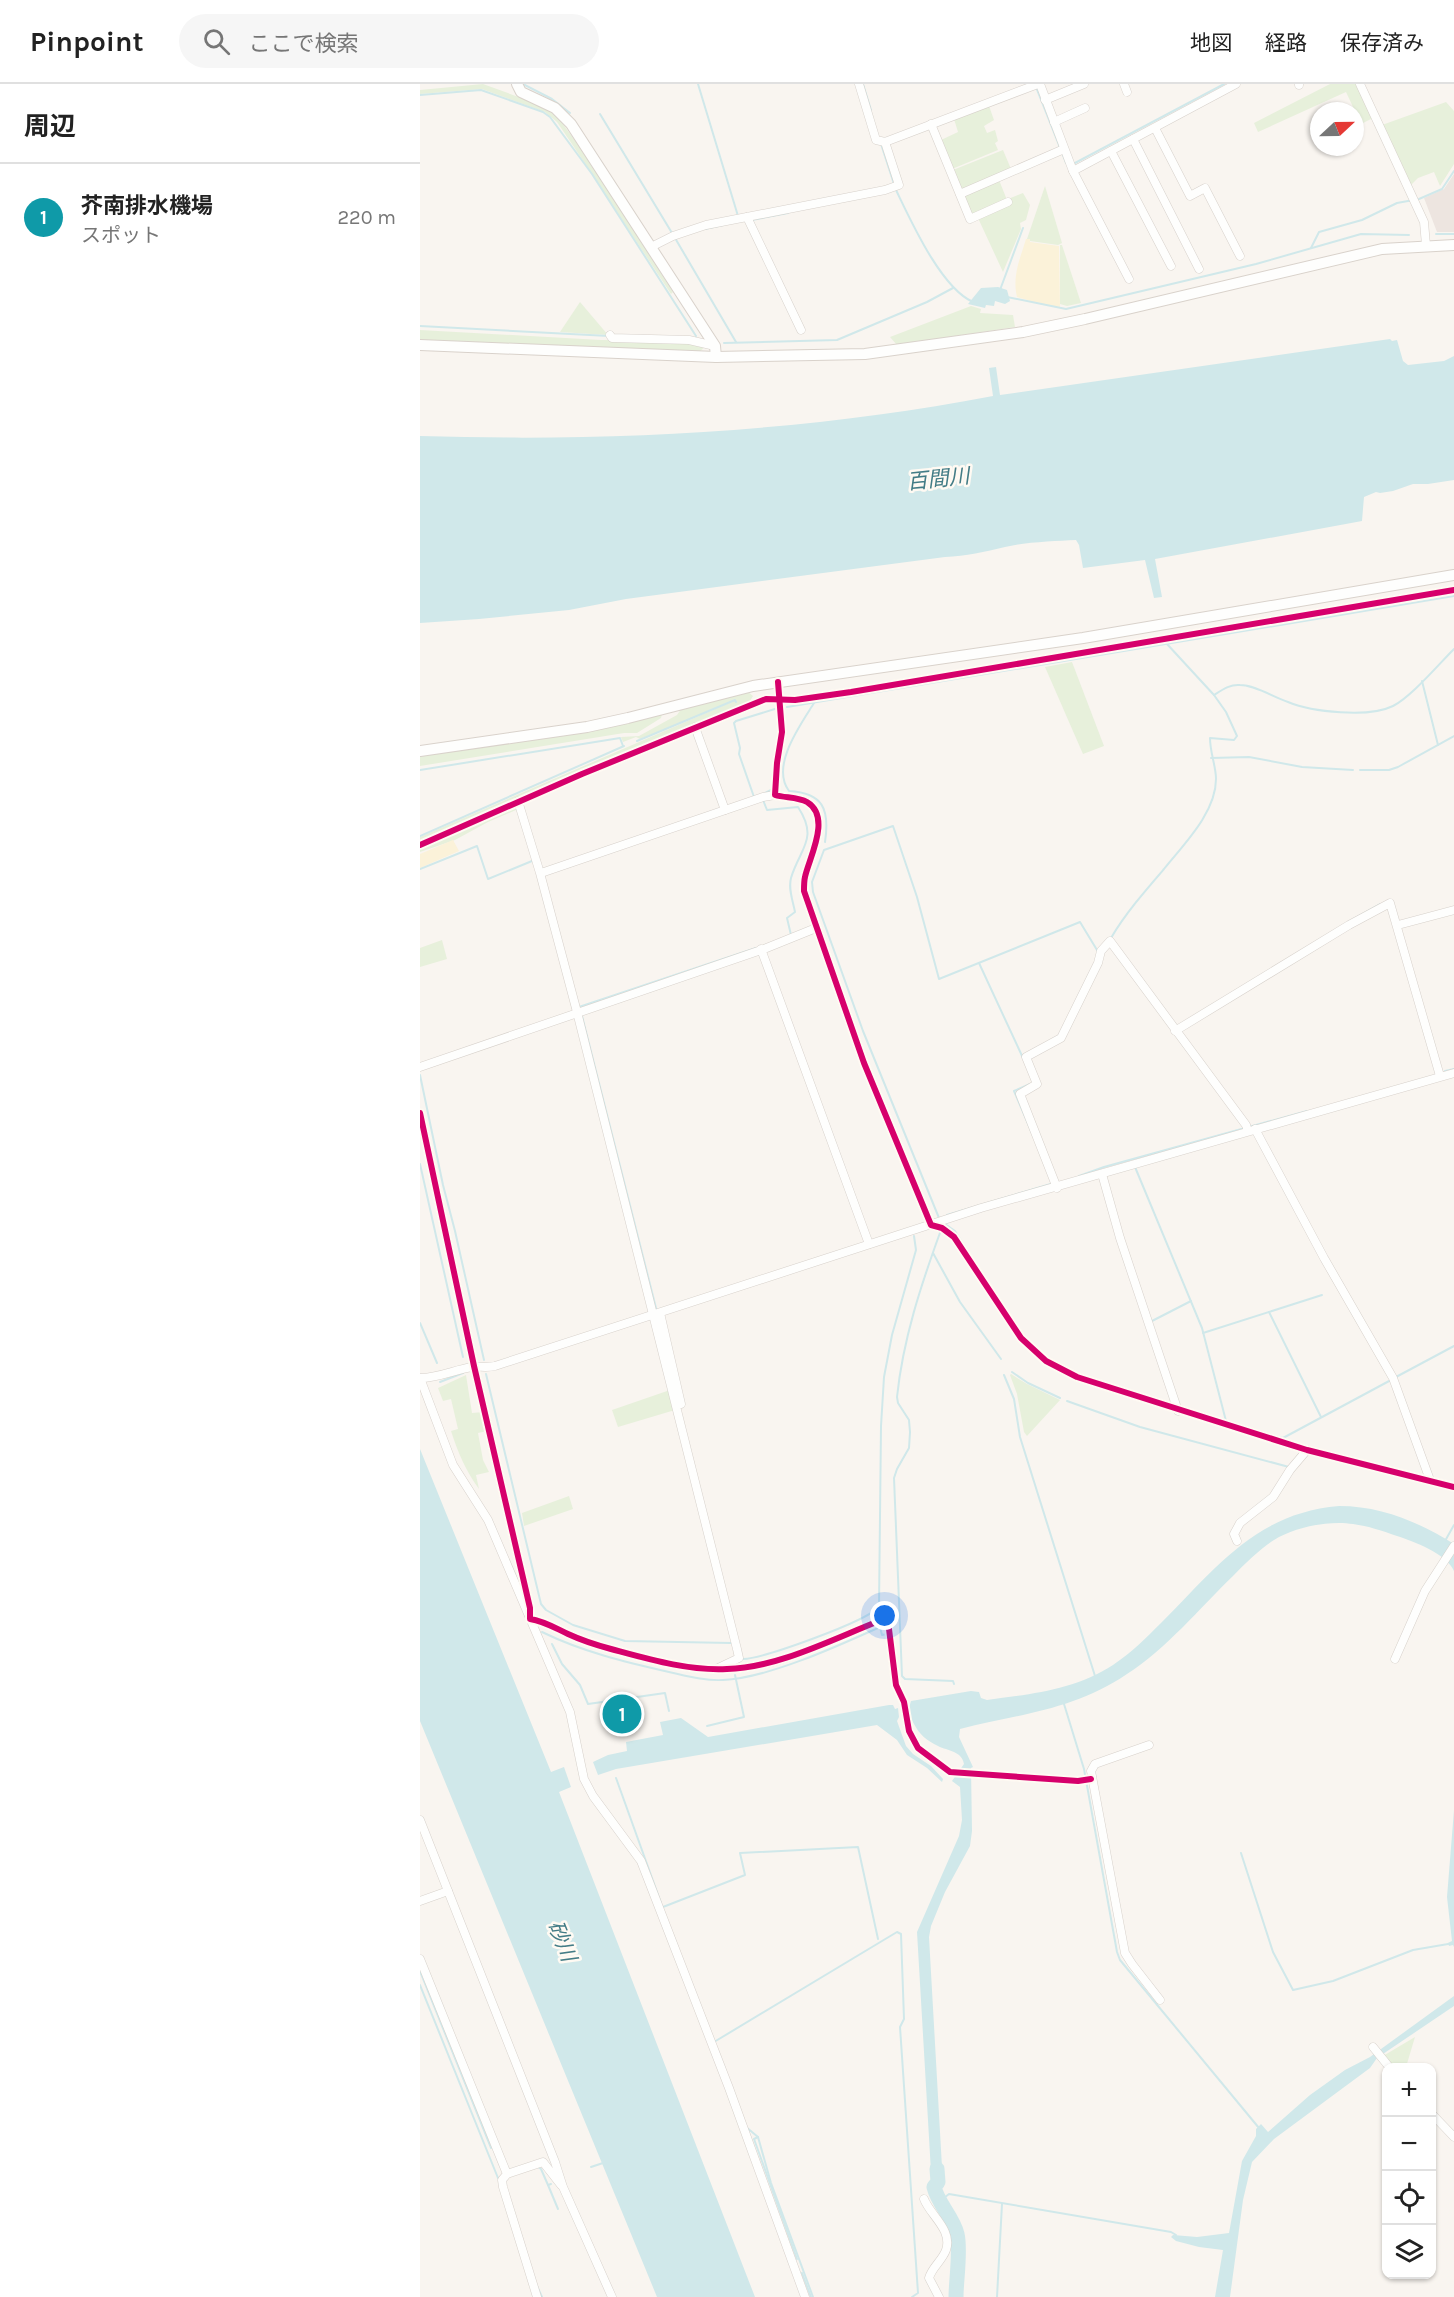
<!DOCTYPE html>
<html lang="ja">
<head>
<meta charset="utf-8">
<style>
  body { margin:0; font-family:Karla,"Noto Sans JP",sans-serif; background:#f6f6f6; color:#222 }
  .controls { position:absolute; right:18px; bottom:18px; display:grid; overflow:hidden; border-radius:12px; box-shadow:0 2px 4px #0004 }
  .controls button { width:54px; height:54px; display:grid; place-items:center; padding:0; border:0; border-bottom:2px solid #e0e0e0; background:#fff; color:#222; font:30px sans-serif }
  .compass { position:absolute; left:890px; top:18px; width:54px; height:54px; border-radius:50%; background:#fff; box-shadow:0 2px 4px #0004; rotate:68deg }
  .you { position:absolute; left:465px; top:1532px; width:21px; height:21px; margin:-15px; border:4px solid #fff; border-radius:50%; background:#1a73e8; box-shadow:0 0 0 9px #1a73e833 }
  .badge { display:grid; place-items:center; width:39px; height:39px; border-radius:50%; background:#5d544f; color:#fff; font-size:20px; font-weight:700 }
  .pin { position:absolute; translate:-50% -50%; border:3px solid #fff; box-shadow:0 2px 6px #0006 }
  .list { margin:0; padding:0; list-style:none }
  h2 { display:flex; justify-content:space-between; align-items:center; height:78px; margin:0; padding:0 24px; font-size:26px }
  h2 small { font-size:20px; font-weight:400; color:#767676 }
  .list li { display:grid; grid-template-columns:39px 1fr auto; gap:18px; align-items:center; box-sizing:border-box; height:108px; padding:0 24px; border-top:2px solid #e0e0e0 }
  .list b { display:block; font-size:22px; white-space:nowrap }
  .list p { margin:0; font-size:20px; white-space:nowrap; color:#767676 }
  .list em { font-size:20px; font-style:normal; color:#767676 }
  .icon { flex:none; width:33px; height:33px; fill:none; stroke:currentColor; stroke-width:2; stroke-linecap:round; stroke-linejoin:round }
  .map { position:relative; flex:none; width:1034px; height:2213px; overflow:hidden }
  header { display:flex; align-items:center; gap:36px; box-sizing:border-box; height:84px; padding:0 30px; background:#fff; border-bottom:2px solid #e0e0e0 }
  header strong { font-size:28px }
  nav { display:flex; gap:33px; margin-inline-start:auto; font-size:21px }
  .search { width:420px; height:54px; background:#f6f6f6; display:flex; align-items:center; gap:15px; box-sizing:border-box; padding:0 21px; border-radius:33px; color:#767676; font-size:22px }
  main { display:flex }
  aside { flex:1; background:#fff }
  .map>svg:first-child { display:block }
  .industrial { fill:#ede5e0 }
  .green { fill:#e7f0db }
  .sand { fill:#fbf2d9 }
  .water { fill:#d0e8ea }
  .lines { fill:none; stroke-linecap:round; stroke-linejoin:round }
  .stream { stroke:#d0e8ea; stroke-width:2 }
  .river { stroke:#d0e8ea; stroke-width:15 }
  .street-casing { stroke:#d7d1cb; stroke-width:9 }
  .secondary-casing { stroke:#d9d2cb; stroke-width:12 }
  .street { stroke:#fefefd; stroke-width:8 }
  .secondary { stroke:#fefefd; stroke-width:10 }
  .cycleway-casing { stroke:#fffaf3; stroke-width:10 }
  .cycleway { stroke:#d6006c; stroke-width:6 }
  .labels { text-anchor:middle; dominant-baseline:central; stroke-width:5; stroke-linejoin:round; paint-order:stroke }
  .water-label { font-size:21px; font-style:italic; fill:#437c86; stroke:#fffaf3 }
</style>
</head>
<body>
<header>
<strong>Pinpoint</strong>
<div class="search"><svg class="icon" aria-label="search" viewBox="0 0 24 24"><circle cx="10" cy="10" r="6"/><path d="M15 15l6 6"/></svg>ここで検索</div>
<nav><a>地図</a><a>経路</a><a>保存済み</a></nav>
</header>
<main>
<aside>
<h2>周辺<small></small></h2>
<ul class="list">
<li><span class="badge" style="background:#0f9aa8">1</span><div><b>芥南排水機場</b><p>スポット</p></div><em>220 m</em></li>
</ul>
</aside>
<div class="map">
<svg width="1034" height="2213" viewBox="0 0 1034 2213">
  <rect width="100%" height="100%" fill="#f9f5f0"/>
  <polygon class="industrial" points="1034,90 1034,148 1017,148 1004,114 1024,105"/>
  <g class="green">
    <polygon points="63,0 115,19 137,32 167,73 253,208 251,210 154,63 137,38 125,28 62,5 0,10 0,6"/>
    <polygon points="910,0 937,0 953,34 941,40 926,8 838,48 834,39"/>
    <polygon points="1026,18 1034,27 1034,80 1020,102 1014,88 998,94 990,102 962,41"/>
    <polygon points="569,22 574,36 564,42 567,49 575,46 578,57 575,59 578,66 532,85 521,56 538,48 534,35"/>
    <polygon points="583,66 591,85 543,106 541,105 533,86"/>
    <polygon points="579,96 587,116 551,130 544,112"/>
    <polygon points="625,102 642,159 638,161 610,157 607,155"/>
    <polygon points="603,109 610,121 606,136 600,139 601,145 583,188 558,134 588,115"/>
    <polygon points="640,161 642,161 661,219 647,222 640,220"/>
    <polygon points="160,218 188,251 140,248"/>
    <polygon points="551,222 561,225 560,229 593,231 595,243 477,261 470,253"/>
    <polygon points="0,246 181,256 266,257 285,263 279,268 0,257"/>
    <polygon points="652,578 684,662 663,670 625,583"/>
    <polygon points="327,607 333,612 330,617 0,758 0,753 316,616 220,655 216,653 203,658 201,653 219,652 257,631 261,625"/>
    <polygon points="242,630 241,634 217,649 204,649 0,682 0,671"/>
    <polygon points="94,722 98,724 99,728 96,726 68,738 35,756 0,768 0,764"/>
    <polygon points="22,856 27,875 0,883 0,864"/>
    <polygon points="591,1290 607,1300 640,1316 607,1352 604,1348 597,1310 590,1291"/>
    <path d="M46,1291L52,1329L63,1328L67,1347L58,1349L63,1376L69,1388L56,1391L59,1405C46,1387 38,1369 31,1347L38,1345L31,1315L23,1317L18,1304Z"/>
    <polygon points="250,1306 255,1326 198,1343 192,1326"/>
    <polygon points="149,1412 153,1425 104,1442 102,1429"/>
    <polygon points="995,1953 986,1983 974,1983 963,1972"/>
  </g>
  <g class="sand">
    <path d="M606,155H610V158L639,162L640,223L621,220L597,213C592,192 600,175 606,155Z"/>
    <polygon points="33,756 39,767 0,784 0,770"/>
  </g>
  <g class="water">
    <polygon points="578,203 587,206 590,217 585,220 575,217 574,222 566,221 565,224 548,220 561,204"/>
    <path d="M970,255L972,257L977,256L983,277L988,281L1024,277L1034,272V396L1008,400H993L973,407L960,409L956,408L944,413L942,437L735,475L742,513L734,514L725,476L663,484L659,461L656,456C635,457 606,458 585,463C565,468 546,472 525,473L206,515L149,526L59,535L0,539V352C192,358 384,348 573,312L569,284L576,283L580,311Z"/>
    <polygon points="0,1365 131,1688 144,1683 151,1703 139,1708 335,2213 237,2213 0,1637"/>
    <path d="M919,1422C961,1422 999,1438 1034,1460V1487C1027,1470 993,1457 977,1452C963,1447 948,1442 933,1440C910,1436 875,1443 854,1456C839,1466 826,1479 813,1492C780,1524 746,1565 707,1590C654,1626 600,1630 540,1645L539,1653L553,1683L551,1684L552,1747L550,1762L525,1808L511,1842L509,1853L523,2101L512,2105L497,1848L539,1752L542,1736L540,1703L532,1697L544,1680C542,1667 528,1667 518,1662C507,1657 499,1650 494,1640C489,1632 488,1626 491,1617L551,1607L559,1608L561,1614L567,1616C612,1610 654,1606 693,1581C711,1569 726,1554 741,1539C796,1484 836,1429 919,1422Z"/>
    <polygon points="469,1621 473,1621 475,1625 478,1624 479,1633 477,1637 486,1662 493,1670 511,1682 523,1695 522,1698 507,1684 487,1671 477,1656 457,1641 196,1685 178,1691 173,1678 188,1671 207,1667 206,1658 243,1651 240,1638 261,1634 288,1653"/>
    <polygon points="1034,1726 1034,1863 1033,1861 1029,1862 1028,1859 1032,1857 1027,1813"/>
    <polygon points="1034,1912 1034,1922 957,1974 950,1984 854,2055 832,2078 823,2116 810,2213 795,2213 803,2166 779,2163 756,2157 751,2153 753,2151 777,2153 809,2149 822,2077 836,2052 836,2045 841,2040 848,2048 890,2011 925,1986 950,1973"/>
  </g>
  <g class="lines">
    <g class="stream">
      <polyline points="103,0 132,15 150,29"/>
      <polyline points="278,0 318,132"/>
      <polyline points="443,0 451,26"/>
      <polyline points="616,3 646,79"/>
      <polyline points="0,11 61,6 123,28 130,33 172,90 276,252"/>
      <polyline points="180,30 252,149"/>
      <polyline points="461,60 474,100"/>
      <polyline points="655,79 804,0"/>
      <path d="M476,106C491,137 521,204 553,218"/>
      <polyline points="332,136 368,129"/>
      <polyline points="285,145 303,141"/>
      <polyline points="1016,150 1034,150"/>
      <polyline points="255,154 316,258"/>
      <polyline points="891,164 899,148 942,136 977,119 999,115 1022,105 1034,87"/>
      <polyline points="580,206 603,144"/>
      <polyline points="587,213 646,225 836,180 941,150 989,151"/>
      <polyline points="0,242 189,252"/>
      <polyline points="304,259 417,256 507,218 533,204"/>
      <polyline points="1002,597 1018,661"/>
      <path d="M794,611C802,606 810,600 820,601C835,601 853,613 868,618C892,628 949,634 973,622C991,613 1018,581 1034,565"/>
      <path d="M394,619C381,640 350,682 369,707C403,709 410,725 405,758"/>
      <polyline points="367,623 1034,512"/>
      <polyline points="217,657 315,616 316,618"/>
      <polyline points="791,674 829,673 882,683 933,686"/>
      <polyline points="0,686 200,654 203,662"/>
      <polyline points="940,686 969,686 978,683 1034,652"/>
      <polyline points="343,710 351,706"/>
      <polyline points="334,713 319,670 320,664 314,639 316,637 358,624"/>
      <path d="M343,716L347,726L378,723C399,755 380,764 371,794C368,805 373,817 375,828L367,834L371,851"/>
      <polyline points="0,752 204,662"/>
      <polyline points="0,785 57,762 68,795 112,777"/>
      <polyline points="928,838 960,820"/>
      <path d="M691,854C705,830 725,807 744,785C763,761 796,729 796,695C796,682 790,669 790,654L814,656L817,652L806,628L794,611L747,560"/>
      <polyline points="559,879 603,974"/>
      <polyline points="159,923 336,864"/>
      <polyline points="162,932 237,1228"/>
      <polyline points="1025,987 1034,985"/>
      <polyline points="0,991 23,1101 35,1147 64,1276"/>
      <polyline points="610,1000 594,1007 612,1049"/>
      <polyline points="0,1080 43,1273"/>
      <polyline points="715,1083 782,1244 806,1337"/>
      <polyline points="659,1092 684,1083 887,1027"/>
      <polyline points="527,1131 634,1099"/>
      <polyline points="519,1134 443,947 393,808 392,798 404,766 473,742 497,813 519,895 660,838 677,866"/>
      <polyline points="525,1140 535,1147 552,1174"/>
      <path d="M521,1146C501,1201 483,1255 477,1313L478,1319L489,1336L490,1348L489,1364L477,1385L474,1394L482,1592L485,1595L533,1597L534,1600"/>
      <polyline points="513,1169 540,1218 581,1275"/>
      <polyline points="849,1228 901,1333"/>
      <polyline points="732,1237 771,1217"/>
      <polyline points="0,1239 17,1279"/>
      <polyline points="783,1249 902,1211"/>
      <polyline points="592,1288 608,1299 640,1314"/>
      <polyline points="66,1290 121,1520 126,1526 153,1541 205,1557 311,1559"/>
      <polyline points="584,1291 594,1315 600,1353 675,1592"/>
      <polyline points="976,1293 1034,1262"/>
      <polyline points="20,1298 43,1289"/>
      <polyline points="647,1317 720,1343 869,1383"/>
      <polyline points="854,1352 863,1354 971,1296"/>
      <polyline points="1025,1457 1034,1441"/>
      <path d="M122,1548C163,1568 205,1578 249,1588C267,1592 285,1597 303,1596C348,1594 418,1562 460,1543L462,1551L467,1550"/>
      <polyline points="132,1560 142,1580 160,1601 168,1620 245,1609 249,1627"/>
      <path d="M323,1575C345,1574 445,1538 459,1523L461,1342L464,1293L472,1251L496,1166L494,1152"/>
      <polyline points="644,1620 664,1685 697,1868 700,1876 839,2044"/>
      <polyline points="287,1642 324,1633 315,1591"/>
      <polyline points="196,1694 241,1819"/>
      <polyline points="821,1769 853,1868 873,1906 913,1897 993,1866 1034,1859"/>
      <polyline points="243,1823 325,1791 320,1769 438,1763 458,1855"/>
      <polyline points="0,1887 71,2064"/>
      <polyline points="0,1901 78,2094"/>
      <polyline points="294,1958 477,1848 481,1850 484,1935 480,1943 498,2209 492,2213"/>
      <polyline points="326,2043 338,2053 351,2099 393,2213"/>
      <polyline points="338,2053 334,2055 377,2175"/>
      <polyline points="118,2083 121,2085 128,2101 131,2100"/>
      <polyline points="171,2083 183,2079"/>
      <polyline points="128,2101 138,2125"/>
      <polyline points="520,2117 529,2110 751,2148 756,2151"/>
      <polyline points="382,2189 391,2213"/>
      <polyline points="117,2202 122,2213"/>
      <polyline points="577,2213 582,2120"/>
    </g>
    <path class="river" d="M517,2085L518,2098L514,2103C518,2120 533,2133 537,2150C541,2166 536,2196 536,2213"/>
    <g class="street-casing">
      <g id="street">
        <polyline points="439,0 456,56 465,58 618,0"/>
        <polyline points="620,0 653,87 816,0"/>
        <polyline points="704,0 707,8"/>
        <polyline points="879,0 879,1"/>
        <polyline points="940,0 1004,138 1006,161"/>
        <polyline points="625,16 664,0"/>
        <polyline points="634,38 665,24"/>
        <polyline points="511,40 550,135 588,118"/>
        <polyline points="735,44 770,112 785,104 820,172"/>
        <polyline points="713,55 779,185"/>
        <polyline points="691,67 751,182"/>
        <polyline points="653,87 709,195"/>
        <polyline points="540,110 644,65"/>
        <polyline points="327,133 381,246"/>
        <polyline points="231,163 253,152 286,141 465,106 479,101 465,58"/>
        <polyline points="190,251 192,254 269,256 295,262"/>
        <path d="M358,598L362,648L357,679L355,711C365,714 378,713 387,718C412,733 389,774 385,793C384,797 384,802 384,807L444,979L511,1141L522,1144L534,1153L601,1254L626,1277L657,1293L887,1366L1034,1403"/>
        <polyline points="275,643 305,726"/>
        <polyline points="98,717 120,789 157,928 317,1565 319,1574 298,1584"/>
        <polyline points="0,761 162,690 346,615 375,616 431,608 1034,506"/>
        <polyline points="124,788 343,713 355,711"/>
        <polyline points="978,841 1034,826"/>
        <polyline points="341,865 449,1160"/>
        <polyline points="755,947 929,841 970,819 1020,992"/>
        <polyline points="0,983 344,865 396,844"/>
        <path d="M0,1029L54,1282L110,1524V1535C124,1537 135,1544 148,1550C161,1556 176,1561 191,1565C228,1575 268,1587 307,1585C357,1584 413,1555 459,1537L465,1536L469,1545L476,1601L484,1618L489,1647L498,1664L530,1688L658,1697L671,1695"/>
        <polyline points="835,1045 904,1174 973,1294 1010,1396"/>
        <polyline points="682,1090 700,1154 758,1327"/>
        <polyline points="637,1104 600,1010 617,1000 606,973 641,954 678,879 681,867 690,857 826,1041 828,1047"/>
        <polyline points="240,1229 261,1320"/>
        <path d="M0,1294C18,1294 34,1286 52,1283C59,1282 67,1284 75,1282L561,1124L1034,989"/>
        <polyline points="0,1294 33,1381 68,1436 150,1628 164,1695 173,1712 221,1777 309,2004 385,2213"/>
        <polyline points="817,1457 814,1450 820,1439 853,1413 870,1386 887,1366"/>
        <polyline points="975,1575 1005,1507 1034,1462"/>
        <polyline points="729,1661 675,1680 671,1687 705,1869 712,1880 740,1916"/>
        <polyline points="0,1736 135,2078 143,2103 192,2213"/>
        <polyline points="0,1817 28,1807"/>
        <polyline points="0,1875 87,2090 82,2096 83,2103 117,2213"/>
        <polyline points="953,1963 970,1984"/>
        <polyline points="1012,2030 1034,2053"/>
        <polyline points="87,2090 123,2078 141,2101"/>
        <path d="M504,2115C510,2131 533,2146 526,2166C522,2177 512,2183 509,2194L519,2213"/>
      </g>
    </g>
    <g class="secondary-casing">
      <g id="secondary">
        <polyline points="97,0 101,8 135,24 151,40 295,262 296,273"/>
        <polyline points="0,261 296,273 445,270 603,248 665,235 962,165 1034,161"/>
        <polyline points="0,667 167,643 208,634 333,602 663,554 1034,491"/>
      </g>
    </g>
    <use href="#street" class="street"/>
    <use href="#secondary" class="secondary"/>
    <g class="cycleway-casing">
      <g id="cycleway">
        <path d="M358,598L362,648L357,679L355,711C365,714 378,713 387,718C412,733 389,774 385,793C384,797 384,802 384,807L444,979L511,1141L522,1144L534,1153L601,1254L626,1277L657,1293L887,1366L1034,1403"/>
        <polyline points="0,761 162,690 346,615 375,616 431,608 1034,506"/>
        <path d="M0,1029L54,1282L110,1524V1535C124,1537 135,1544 148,1550C161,1556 176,1561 191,1565C228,1575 268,1587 307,1585C357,1584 413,1555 459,1537L465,1536L469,1545L476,1601L484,1618L489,1647L498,1664L530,1688L658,1697L671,1695"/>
      </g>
    </g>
    <use href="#cycleway" class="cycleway"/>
  </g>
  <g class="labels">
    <g class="water-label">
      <text transform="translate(518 395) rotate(-6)">百間川</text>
      <text transform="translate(142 1857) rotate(68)">砂川</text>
    </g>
  </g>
</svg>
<div class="controls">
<button>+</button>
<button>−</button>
<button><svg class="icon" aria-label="locate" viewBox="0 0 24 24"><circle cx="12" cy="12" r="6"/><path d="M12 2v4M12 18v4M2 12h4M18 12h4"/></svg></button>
<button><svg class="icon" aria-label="layers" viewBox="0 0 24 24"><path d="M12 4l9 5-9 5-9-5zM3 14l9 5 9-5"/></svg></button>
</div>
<svg class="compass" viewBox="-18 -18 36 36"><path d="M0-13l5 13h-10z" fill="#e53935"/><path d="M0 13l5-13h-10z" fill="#767676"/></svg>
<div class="you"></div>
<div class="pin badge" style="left:202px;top:1630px;background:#0f9aa8">1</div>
</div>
</main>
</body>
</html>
